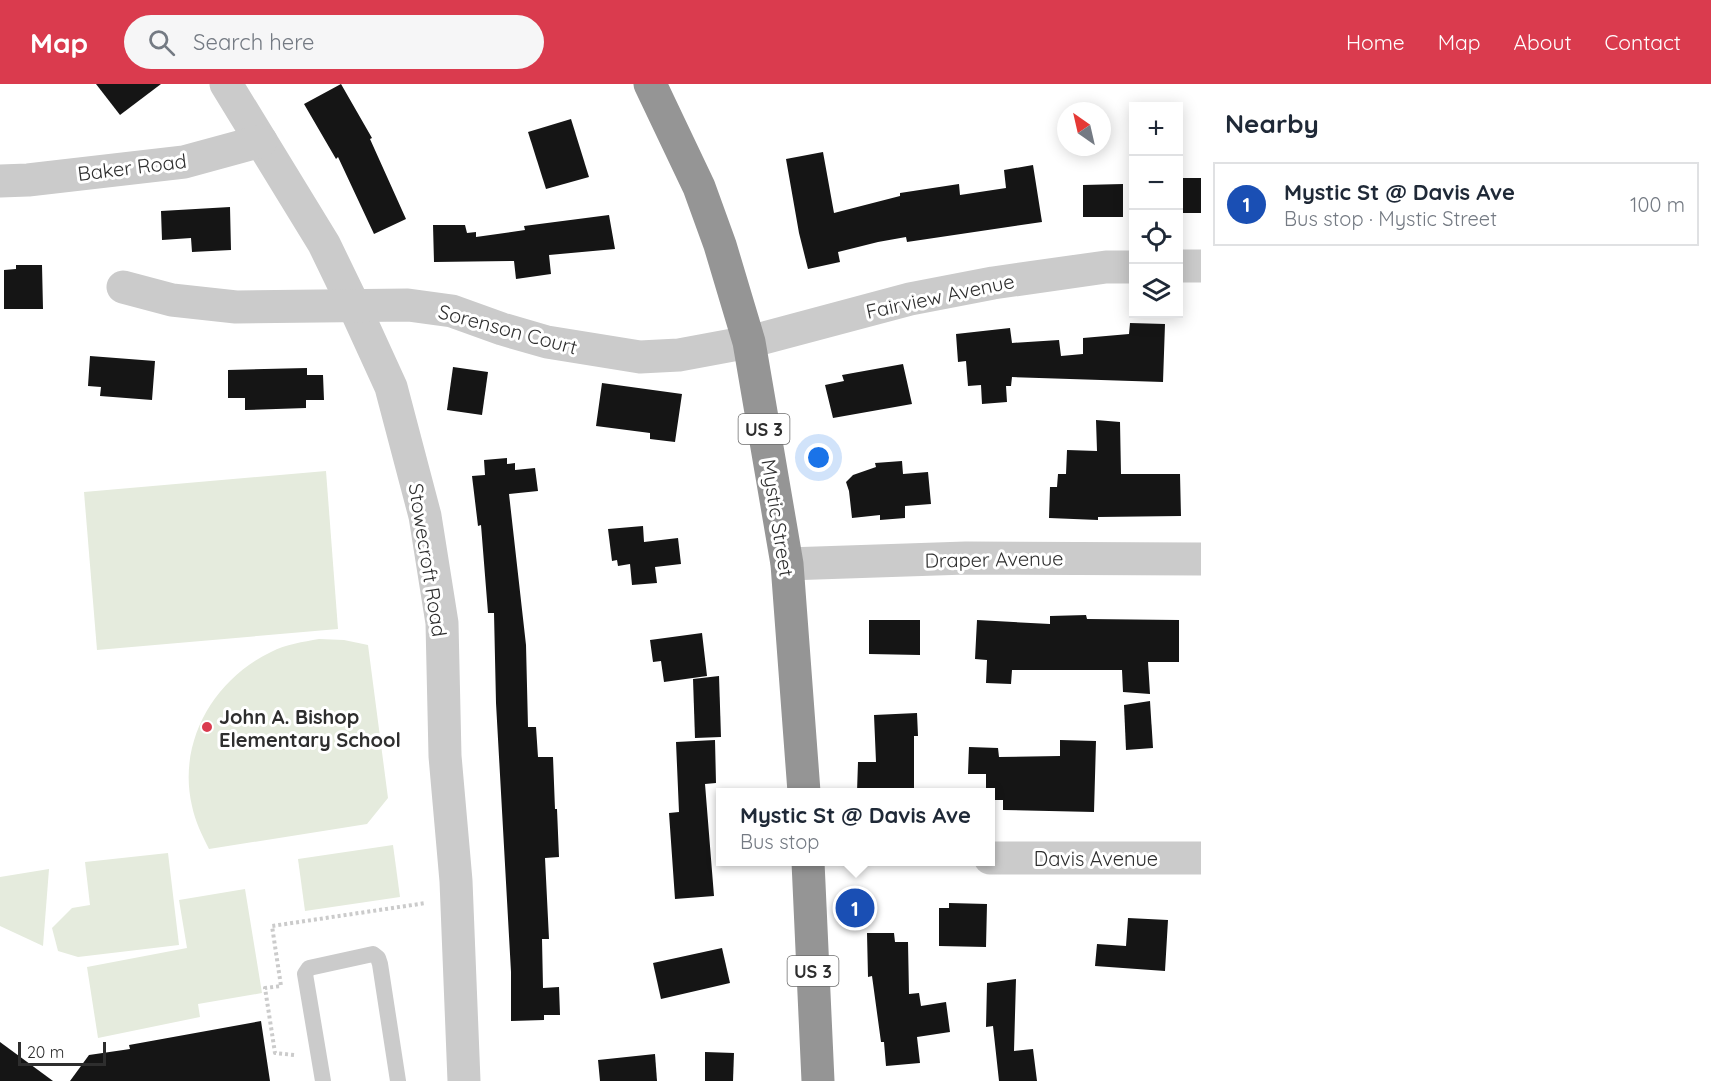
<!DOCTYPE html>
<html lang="en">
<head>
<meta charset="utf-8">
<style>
  body { margin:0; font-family:Quicksand,sans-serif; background:#f6f6f7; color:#1f2937 }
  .controls { position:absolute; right:18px; top:18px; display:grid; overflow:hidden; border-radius:0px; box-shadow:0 3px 15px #0003 }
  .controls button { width:54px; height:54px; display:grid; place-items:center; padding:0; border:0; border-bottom:2px solid #e0e1e3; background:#fff; color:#1f2937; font:30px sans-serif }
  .compass { position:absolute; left:1057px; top:18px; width:54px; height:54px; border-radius:50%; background:#fff; box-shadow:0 3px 15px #0003; rotate:326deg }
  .scale { position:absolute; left:18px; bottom:15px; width:88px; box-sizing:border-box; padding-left:6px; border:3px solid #2e2e2e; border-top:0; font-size:16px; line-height:21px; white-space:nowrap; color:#2e2e2e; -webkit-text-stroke:4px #fff; paint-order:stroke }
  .you { position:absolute; left:819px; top:374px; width:21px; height:21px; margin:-15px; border:4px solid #fff; border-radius:50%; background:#1a73e8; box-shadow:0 0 0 9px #1a73e833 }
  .badge { display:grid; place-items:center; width:39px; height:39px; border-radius:50%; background:#da3b4e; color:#fff; font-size:20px; font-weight:700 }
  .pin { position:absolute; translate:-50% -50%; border:3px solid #fff; box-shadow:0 2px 6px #0006 }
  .popup { position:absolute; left:716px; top:704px; width:279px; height:78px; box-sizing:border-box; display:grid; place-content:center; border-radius:0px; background:#fff; filter:drop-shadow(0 2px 4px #0005); font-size:20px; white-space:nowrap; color:#747a83 }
  .popup b { font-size:22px; color:#1f2937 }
  .popup::after { content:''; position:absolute; left:50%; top:100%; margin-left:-12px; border:12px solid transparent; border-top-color:#fff }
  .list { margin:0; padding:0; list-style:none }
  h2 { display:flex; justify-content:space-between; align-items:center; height:78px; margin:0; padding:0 24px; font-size:26px }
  h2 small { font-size:20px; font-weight:400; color:#747a83 }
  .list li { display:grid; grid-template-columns:39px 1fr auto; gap:18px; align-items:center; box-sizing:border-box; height:84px; margin:0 12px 12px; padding:0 12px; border:2px solid #e0e1e3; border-radius:0px }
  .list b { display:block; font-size:22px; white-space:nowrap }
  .list p { margin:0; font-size:20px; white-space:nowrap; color:#747a83 }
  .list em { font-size:20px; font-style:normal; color:#747a83 }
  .icon { flex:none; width:33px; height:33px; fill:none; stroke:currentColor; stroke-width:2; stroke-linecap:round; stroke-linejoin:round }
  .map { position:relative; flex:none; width:1201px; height:997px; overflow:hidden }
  header { display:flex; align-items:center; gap:36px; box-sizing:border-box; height:84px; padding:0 30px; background:#da3b4e; color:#fff }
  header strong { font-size:28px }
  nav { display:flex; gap:33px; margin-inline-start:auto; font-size:21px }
  .search { width:420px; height:54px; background:#f6f6f7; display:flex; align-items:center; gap:15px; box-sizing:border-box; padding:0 21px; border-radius:33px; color:#747a83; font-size:22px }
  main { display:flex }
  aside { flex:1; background:#fff }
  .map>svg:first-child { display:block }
  .green { fill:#e5ebdd }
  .building { fill:#151515 }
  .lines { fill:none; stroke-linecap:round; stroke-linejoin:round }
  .path { stroke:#cbcbcb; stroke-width:4; stroke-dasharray:3 3; stroke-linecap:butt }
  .lane { stroke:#cbcbcb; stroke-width:16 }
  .street { stroke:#cbcbcb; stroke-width:33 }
  .highway { stroke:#959595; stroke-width:33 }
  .poi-dot { fill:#da3b4e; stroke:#fff; stroke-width:2 }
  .labels { text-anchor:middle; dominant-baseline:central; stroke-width:6; stroke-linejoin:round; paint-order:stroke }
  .shield { fill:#fff; stroke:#6d6d6d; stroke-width:1.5 }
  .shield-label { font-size:18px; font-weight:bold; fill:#2e2e2e }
  .street-label { font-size:20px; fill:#2e2e2e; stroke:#fff }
  .poi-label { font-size:20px; font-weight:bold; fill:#2e2e2e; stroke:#fff; text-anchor:start }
</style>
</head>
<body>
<header>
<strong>Map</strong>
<div class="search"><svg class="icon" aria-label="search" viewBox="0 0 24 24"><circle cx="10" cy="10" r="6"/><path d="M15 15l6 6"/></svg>Search here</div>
<nav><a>Home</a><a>Map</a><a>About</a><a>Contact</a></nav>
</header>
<main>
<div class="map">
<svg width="1201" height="997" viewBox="0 0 1201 997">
  <rect width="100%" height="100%" fill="#fff"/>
  <g class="green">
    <polygon points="326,387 338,545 97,566 84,408"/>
    <path d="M319,555L344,556L368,561L388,714L367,740L209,765C202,751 195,737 192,722C177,658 214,595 271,568C286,560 303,558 319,555Z"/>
    <polygon points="393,761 400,813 305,827 298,775"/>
    <polygon points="168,769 179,861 78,873 58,867 52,844 72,824 90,821 85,778"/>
    <polygon points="49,785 43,862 0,842 0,793"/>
    <polygon points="245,805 262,909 198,920 200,933 98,954 87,883 187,864 179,816"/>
  </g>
  <g class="building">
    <polygon points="96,0 161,0 120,31"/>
    <polygon points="341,0 372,54 370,55 406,135 374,150 338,73 336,75 304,20"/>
    <polygon points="571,35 589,93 546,105 528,48"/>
    <polygon points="823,68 834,129 900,112 900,109 959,100 960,111 1006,104 1004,86 1033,81 1042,138 907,158 906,153 878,158 838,168 840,178 808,185 799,149 786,75"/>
    <rect x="1179" y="94" width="22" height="35"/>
    <polygon points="1123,100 1123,133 1083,133 1083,101"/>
    <polygon points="230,123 231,166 192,168 191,154 162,156 161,127"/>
    <polygon points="609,131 615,165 549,171 551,190 516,195 514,177 434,178 433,141 465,141 467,149 476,148 476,153 525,146 524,142"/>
    <polygon points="16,181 42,181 43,225 4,225 4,186 16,185"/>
    <polygon points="1130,239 1165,240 1163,298 1012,293 1011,302 1006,302 1007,318 982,320 981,301 968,302 966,277 958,278 956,250 1010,244 1012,259 1059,256 1061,272 1083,270 1083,254 1129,250"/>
    <polygon points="90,272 155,277 152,316 100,312 101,303 88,302"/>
    <polygon points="903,280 912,320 833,334 825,301 844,297 842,291"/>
    <polygon points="453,283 488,288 482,331 447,326"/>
    <polygon points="307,284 307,291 323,291 324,316 306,316 306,324 245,326 245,314 228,314 228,286"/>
    <polygon points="602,299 682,310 675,358 650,355 650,349 596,342"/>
    <polygon points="1096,336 1120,338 1121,390 1180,390 1181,432 1098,433 1098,436 1049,434 1050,403 1057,403 1058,390 1066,390 1067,366 1097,367"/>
    <polygon points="507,374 507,380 515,379 515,386 535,384 538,407 509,410 526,561 528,643 536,643 538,673 553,673 555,725 557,725 559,773 545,774 549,855 542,855 543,904 559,903 560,931 544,931 544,936 511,937 511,888 496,619 494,529 488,529 481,441 478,442 472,392 485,391 484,376"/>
    <polygon points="902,377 903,390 928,388 931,420 905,422 905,434 880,436 880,431 852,434 849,407 846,398 853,391 876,383 875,379"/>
    <polygon points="643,442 644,458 678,454 681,480 655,483 657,499 632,501 630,480 618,482 617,476 612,477 608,445"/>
    <polygon points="1086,531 1087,535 1179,536 1179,578 1148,578 1150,610 1123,608 1122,586 1012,586 1011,600 986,599 987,576 975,575 977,536 1050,540 1050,532"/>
    <polygon points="869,536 920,536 920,571 869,570"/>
    <polygon points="702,549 707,592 664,598 661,577 653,578 650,556"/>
    <polygon points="719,592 721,653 695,654 693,595"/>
    <polygon points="1150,617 1153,664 1126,666 1124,621"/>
    <polygon points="917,629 918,652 914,652 914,708 857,708 858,678 876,678 874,631"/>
    <polygon points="715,656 716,699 705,700 714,812 675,815 669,729 679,728 676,658"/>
    <polygon points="1060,656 1096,657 1094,728 1003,726 1003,716 990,716 990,708 986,708 986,690 968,690 969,663 998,664 999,673 1060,672"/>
    <polygon points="949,819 987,820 986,863 939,862 939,824 949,824"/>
    <polygon points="1128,834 1168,836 1165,887 1095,882 1097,860 1126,862"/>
    <polygon points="867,849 894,849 895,858 908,858 909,910 919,909 921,922 946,918 950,948 917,953 920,979 886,982 884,958 881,958 872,892 868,893"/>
    <polygon points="722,864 730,899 661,915 653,879"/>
    <polygon points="1016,895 1014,967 1033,965 1037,997 999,997 993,942 986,943 987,899"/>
    <polygon points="261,937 270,997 70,997 89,971 130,965 129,961"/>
    <polygon points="0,958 53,997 0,997"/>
    <polygon points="705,968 734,969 733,997 705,997"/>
    <polygon points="655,970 657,997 600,997 598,976"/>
  </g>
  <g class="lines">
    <polyline class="path" points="294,971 275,969 265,904 281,902 272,842 426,819"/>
    <polyline class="lane" points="323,997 305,890 309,884 373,870 378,874 380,880 398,997"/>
    <g class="street">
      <polyline points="226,0 324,160 354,222 391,303 425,432 442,539 445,672 456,797 464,997"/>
      <polyline points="0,97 28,96 184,78 261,57"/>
      <polyline points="1178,182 1201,182"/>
      <polyline points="123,203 172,216 236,223 408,221 452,227 502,245 547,258 640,273 679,271 749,258 910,215 993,199 1106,183 1134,183"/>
      <polyline points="787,480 966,474 1201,475"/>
      <polyline points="990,774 1201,774"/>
    </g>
    <g class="highway">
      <polyline points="650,0 699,103 720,161 749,258 787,480 804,708"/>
      <polyline points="808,778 818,997"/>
    </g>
  </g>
  <circle class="poi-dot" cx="207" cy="643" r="6"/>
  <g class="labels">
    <g class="shield">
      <rect x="738.5" y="330" width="51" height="30" rx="4.5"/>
      <rect x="787.5" y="872" width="51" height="30" rx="4.5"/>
    </g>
    <g class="shield-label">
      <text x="764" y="345">US 3</text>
      <text x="813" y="887">US 3</text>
    </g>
    <g class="street-label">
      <text transform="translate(132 83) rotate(-7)">Baker Road</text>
      <text transform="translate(940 212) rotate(-12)">Fairview Avenue</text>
      <text transform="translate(508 245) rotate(15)">Sorenson Court</text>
      <text transform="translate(778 434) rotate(81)">Mystic Street</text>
      <text transform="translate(994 475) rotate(-1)">Draper Avenue</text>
      <text transform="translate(428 476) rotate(81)">Stowecroft Road</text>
      <text x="1096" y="774">Davis Avenue</text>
    </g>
    <g class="poi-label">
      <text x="219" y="632">John A. Bishop<tspan x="219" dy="23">Elementary School</tspan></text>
    </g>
  </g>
</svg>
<div class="controls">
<button>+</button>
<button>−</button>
<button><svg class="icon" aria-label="locate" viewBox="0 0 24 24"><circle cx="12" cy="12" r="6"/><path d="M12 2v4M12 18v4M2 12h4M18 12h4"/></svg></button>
<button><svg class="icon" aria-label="layers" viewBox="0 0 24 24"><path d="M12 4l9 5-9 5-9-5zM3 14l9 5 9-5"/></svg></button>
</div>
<svg class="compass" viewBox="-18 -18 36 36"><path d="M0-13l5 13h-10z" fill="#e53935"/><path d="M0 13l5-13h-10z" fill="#747a83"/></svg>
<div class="scale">20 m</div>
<div class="you"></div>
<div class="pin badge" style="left:855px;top:824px;background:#1a4fb4">1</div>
<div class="popup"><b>Mystic St @ Davis Ave</b>Bus stop</div>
</div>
<aside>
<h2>Nearby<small></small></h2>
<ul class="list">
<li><span class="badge" style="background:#1a4fb4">1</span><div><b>Mystic St @ Davis Ave</b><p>Bus stop · Mystic Street</p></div><em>100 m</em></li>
</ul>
</aside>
</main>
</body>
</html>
